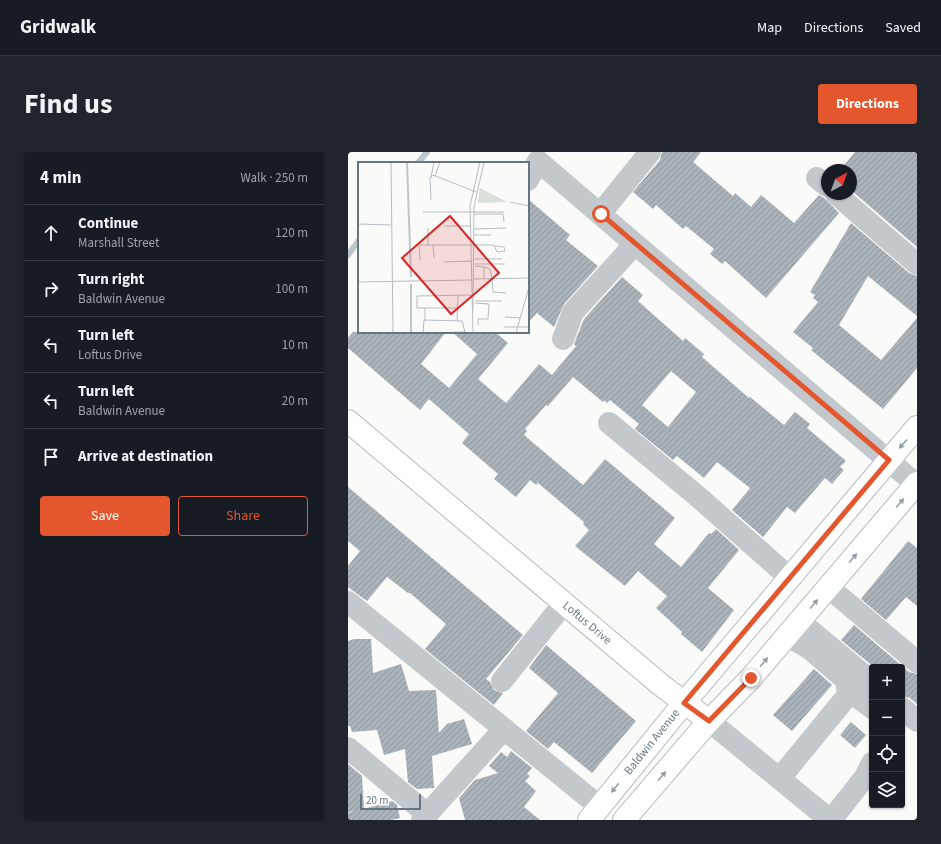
<!DOCTYPE html>
<html lang="en">
<head>
<meta charset="utf-8">
<style>
  body { margin:0; font-family:"Source Sans 3",sans-serif; background:#20242c; color:#f1f3f6 }
  .controls { position:absolute; right:12px; bottom:12px; display:grid; overflow:hidden; border-radius:4px; box-shadow:0 1px 3px #0004 }
  .controls button { width:36px; height:36px; display:grid; place-items:center; padding:0; border:0; border-bottom:1px solid #363941; background:#171b24; color:#f1f3f6; font:20px sans-serif }
  .compass { position:absolute; left:473px; top:12px; width:36px; height:36px; border-radius:50%; background:#171b24; box-shadow:0 1px 3px #0004; rotate:41deg }
  .scale { position:absolute; left:12px; bottom:10px; width:61px; box-sizing:border-box; padding-left:4px; border:2px solid #657683; border-top:0; font-size:11px; line-height:14px; white-space:nowrap; color:#657683; -webkit-text-stroke:3px #fff; paint-order:stroke }
  .stop { position:absolute; width:12px; height:12px; margin:-9px; border:3px solid #e4572e; border-radius:50%; background:#fff }
  .stop.end { background:#e4572e; border-color:#fff; box-shadow:0 1px 4px #0008 }
  .list { margin:0; padding:0; list-style:none }
  h2 { display:flex; justify-content:space-between; align-items:center; height:52px; margin:0; padding:0 16px; font-size:17px }
  h2 small { font-size:13px; font-weight:400; color:#9ea1a6 }
  .list li { display:grid; grid-template-columns:26px 1fr auto; gap:12px; align-items:center; box-sizing:border-box; height:56px; padding:0 16px; border-top:1px solid #363941 }
  .list b { display:block; font-size:15px; white-space:nowrap }
  .list p { margin:0; font-size:13px; white-space:nowrap; color:#9ea1a6 }
  .list em { font-size:13px; font-style:normal; color:#9ea1a6 }
  .actions { display:flex; gap:8px; padding:12px 16px }
  .actions a { flex:1; padding:9px 0; border:1px solid #e4572e; border-radius:4px; text-align:center; font-size:14px; color:#e4572e }
  .actions .main { background:#e4572e; color:#fff }
  .icon { flex:none; width:22px; height:22px; fill:none; stroke:currentColor; stroke-width:2; stroke-linecap:round; stroke-linejoin:round }
  .map { position:relative; flex:none; width:569px; height:668px; overflow:hidden; border-radius:4px }
  header { display:flex; align-items:center; gap:24px; box-sizing:border-box; height:56px; padding:0 20px; background:#171b24; border-bottom:1px solid #363941 }
  header strong { font-size:19px }
  nav { display:flex; gap:22px; margin-inline-start:auto; font-size:14px }
  .intro { display:flex; align-items:center; justify-content:space-between; box-sizing:border-box; height:96px; padding:0 24px }
  h1 { margin:0; font-size:28px }
  .button { padding:10px 18px; border-radius:4px; background:#e4572e; color:#fff; font-size:14px; font-weight:700 }
  main { display:flex; gap:24px; padding:0 24px }
  aside { flex:1; background:#171b24; border-radius:4px; box-shadow:0 1px 3px #0004 }
  .map>svg:first-child { display:block }
  .lines { fill:none; stroke-linecap:round; stroke-linejoin:round }
  .stream { stroke:#bbc7cb; stroke-width:6 }
  .building { fill:url(#building-hatch); fill-rule:evenodd }
  .major-casing { stroke:#b5babe; stroke-width:24 }
  .minor { stroke:#c3c8cc; stroke-width:22 }
  .major { stroke:#fff; stroke-width:22 }
  .oneway { fill:#939fa8 }
  .route { stroke:#e4572e; stroke-width:5 }
  .labels { text-anchor:middle; dominant-baseline:central; stroke-width:4; stroke-linejoin:round; paint-order:stroke }
  .street-label { font-size:12px; fill:#657683; stroke:#fff }
  .inset-river { fill:none; stroke:#bbc7cb; stroke-width:2 }
  .inset-road { fill:none; stroke:#b5bdc2; stroke-width:1 }
  .view { fill:#d62828; fill-opacity:0.15; stroke:#d62828; stroke-width:2 }
  .inset-edge { fill:none; stroke:#657683; stroke-width:2 }
</style>
</head>
<body>
<header>
<strong>Gridwalk</strong>
<nav><a>Map</a><a>Directions</a><a>Saved</a></nav>
</header>
<div class="intro"><h1>Find us</h1><a class="button">Directions</a></div>
<main>
<aside>
<h2>4 min<small>Walk · 250 m</small></h2>
<ul class="list">
<li><svg class="icon" aria-label="ahead" viewBox="0 0 24 24"><path d="M12 20V5M6 11l6-6 6 6"/></svg><div><b>Continue</b><p>Marshall Street</p></div><em>120 m</em></li>
<li><svg class="icon" aria-label="right" viewBox="0 0 24 24"><path d="M7 20v-9h11M14 6l5 5-5 5"/></svg><div><b>Turn right</b><p>Baldwin Avenue</p></div><em>100 m</em></li>
<li><svg class="icon" aria-label="left" viewBox="0 0 24 24"><path d="M17 20v-9H6M10 6l-5 5 5 5"/></svg><div><b>Turn left</b><p>Loftus Drive</p></div><em>10 m</em></li>
<li><svg class="icon" aria-label="left" viewBox="0 0 24 24"><path d="M17 20v-9H6M10 6l-5 5 5 5"/></svg><div><b>Turn left</b><p>Baldwin Avenue</p></div><em>20 m</em></li>
<li><svg class="icon" aria-label="arrive" viewBox="0 0 24 24"><path d="M6 21V4h12l-3 4 3 4H6"/></svg><div><b>Arrive at destination</b></div></li>
</ul>
<div class="actions"><a class="main">Save</a><a>Share</a></div>
</aside>
<div class="map">
<svg width="569" height="668" viewBox="0 0 569 668">
  <defs>
    <pattern id="building-hatch" width="6" height="6" patternUnits="userSpaceOnUse"><rect width="6" height="6" fill="#aab3b9"/><path d="M-1 1l2-2M0 6l6-6M5 7l2-2" fill="none" stroke="#8e969c"/></pattern>
  </defs>
  <rect width="100%" height="100%" fill="#fafaf8"/>
  <g class="lines">
    <g class="stream">
      <polyline points="70,11 79,0"/>
      <polyline points="0,103 11,88"/>
    </g>
  </g>
  <g class="building">
    <polygon points="314,0 353,0 345,10 385,44 387,41 403,55 413,43 446,71 471,43 476,46 491,61 418,146 377,109 374,112 362,102 366,97 338,74 335,77 308,53 305,57 285,40 312,8"/>
    <polygon points="507,0 569,0 569,95 503,38 503,18 492,18"/>
    <polygon points="180,47 222,83 218,88 250,114 216,152 206,175 189,161 180,171"/>
    <polygon points="503,71 561,121 569,124 569,164 520,124 491,173 533,208 569,166 569,216 535,257 463,198 465,196 445,180 470,150 465,146 467,143 462,140"/>
    <path d="M274,125L295,143L290,149L335,189L337,186L356,202L354,205L401,246L402,245L436,273L447,260L462,272L459,276L498,309L492,315L496,318L484,332L477,326L447,361L439,355L415,385L384,358L402,336L369,310L356,326L329,304L325,308L287,277L291,272L262,248L259,251L256,248L255,250L225,225L200,254L198,253L177,277L179,279L176,283L235,333L257,307L327,366L306,392L333,415L361,381L363,382L368,377L391,398L360,436L386,458L354,500L333,482L334,480L308,456L319,444L290,419L277,434L227,394L241,378L235,372L236,370L190,331L188,333L182,328L168,345L146,327L150,322L114,291L121,282L81,247L72,258L0,196V186L5,180H98L73,212L101,236L129,202L104,180H147L160,191L130,227L158,251L191,212L204,223L228,194L226,192L236,167ZM323,219L348,240L320,275L294,253Z"/>
    <polygon points="0,335 175,483 138,527 142,530 146,538 155,541 146,553 77,497 98,472 62,441 60,441 39,425 19,449 0,435 0,414 12,399 0,389"/>
    <polygon points="560,389 569,396 569,454 558,445 538,468 513,447"/>
    <polygon points="506,473 561,520 569,522 569,552 562,546 554,544 554,515 526,515 493,488"/>
    <polygon points="6,487 23,487 25,521 53,512 61,539 88,538 91,581 99,572 116,567 124,592 84,604 86,636 69,637 60,630 57,597 36,603 29,578 4,580 2,574 0,574 0,489"/>
    <polygon points="198,493 288,569 244,621 206,590 200,597 178,579 210,541 181,516"/>
    <polygon points="466,517 484,533 444,579 425,563"/>
    <polygon points="503,570 518,583 507,596 492,583"/>
    <polygon points="163,599 184,616 179,622 182,624 177,629 188,639 176,655 192,668 117,668 111,646 127,628 150,621 141,614 153,600 159,605"/>
    <polygon points="0,612 14,624 16,657 44,649 49,653 52,666 43,668 0,668 0,661 7,659 0,660"/>
  </g>
  <g class="lines">
    <g class="major-casing">
      <g id="major">
        <polyline points="0,269 313,533 361,569"/>
        <polyline points="241,668 336,551 569,275"/>
        <polyline points="276,668 361,569 403,526 569,331"/>
      </g>
    </g>
    <g class="minor">
      <polyline points="469,26 479,34"/>
      <polyline points="180,28 190,9 569,333"/>
      <polyline points="488,42 569,112"/>
      <polyline points="252,62 302,0"/>
      <polyline points="215,187 225,160 287,92"/>
      <polyline points="261,271 348,343 442,426"/>
      <polyline points="480,435 569,510"/>
      <polyline points="0,450 252,655"/>
      <polyline points="451,469 524,530"/>
      <polyline points="154,529 216,451"/>
      <polyline points="500,538 524,556"/>
      <polyline points="554,556 569,569"/>
      <polyline points="361,569 482,668"/>
      <polyline points="0,596 79,662"/>
      <polyline points="432,626 500,543 498,528 462,497 439,483"/>
      <polyline points="74,668 156,577"/>
      <polyline points="483,668 517,625 524,611"/>
    </g>
    <use href="#major" class="major"/>
  </g>
  <defs><path id="oneway-solid" d="M-6-.8H1V-3.2L6.5 0L1 3.2V.8H-6Z"/></defs>
  <g class="oneway">
    <use href="#oneway-solid" transform="translate(555 292) rotate(131)"/>
    <use href="#oneway-solid" transform="translate(552 351) rotate(-49)"/>
    <use href="#oneway-solid" transform="translate(505 406) rotate(-50)"/>
    <use href="#oneway-solid" transform="translate(466 452) rotate(-50)"/>
    <use href="#oneway-solid" transform="translate(416 510) rotate(-50)"/>
    <use href="#oneway-solid" transform="translate(314 624) rotate(-49)"/>
    <use href="#oneway-solid" transform="translate(267 636) rotate(129)"/>
  </g>
  <g class="lines">
    <polyline class="route" points="253,62 541,308 336,551 361,569 403,526"/>
  </g>
  <g class="labels">
    <g class="street-label">
      <text transform="translate(239 471) rotate(40)">Loftus Drive</text>
      <text transform="translate(304 590) rotate(-51)">Baldwin Avenue</text>
    </g>
  </g>
  <g transform="translate(10 10)">
    <rect width="171" height="171" fill="#fafaf8"/>
    <path d="M122,26L149,40L120,41Z" fill="#dadfd7"/>
    <path class="inset-river" d="M49,0L53,115M53,122V171"/>
    <path class="inset-road" d="M33,0L35,171M77,14L82,0M73,15L76,0M73,38L72,16L75,13L118,30M152,40L171,44M65,50H146M116,52H145L146,60M0,62L33,63M86,64H112M70,66V83M116,67L148,66M116,73H133M75,83L76,96M117,97H144M62,98L61,83H136L139,90L147,89L146,85L137,84M86,100L113,99M117,102H147M117,104L126,105V117M126,105L132,107L134,117M116,117L171,116M134,117L135,130L148,131M0,120L114,118M117,139H144M117,141L131,142L130,157H120V163M99,146H59V134L113,133M115,147L116,45L126,0M147,155L162,156M66,158L104,159L107,170L65,171ZM99,158L100,133M67,159V146M146,165H171M115,171L112,44L122,0M158,171L171,125"/>
    <path class="view" d="M92,54L141,111L93,152L44,96Z"/>
    <rect width="171" height="171" class="inset-edge"/>
  </g>
</svg>
<div class="controls">
<button>+</button>
<button>−</button>
<button><svg class="icon" aria-label="locate" viewBox="0 0 24 24"><circle cx="12" cy="12" r="6"/><path d="M12 2v4M12 18v4M2 12h4M18 12h4"/></svg></button>
<button><svg class="icon" aria-label="layers" viewBox="0 0 24 24"><path d="M12 4l9 5-9 5-9-5zM3 14l9 5 9-5"/></svg></button>
</div>
<svg class="compass" viewBox="-18 -18 36 36"><path d="M0-13l5 13h-10z" fill="#e53935"/><path d="M0 13l5-13h-10z" fill="#9ea1a6"/></svg>
<div class="scale">20 m</div>
<div class="stop" style="left:253px;top:62px"></div>
<div class="stop end" style="left:403px;top:526px"></div>
</div>
</main>
</body>
</html>
